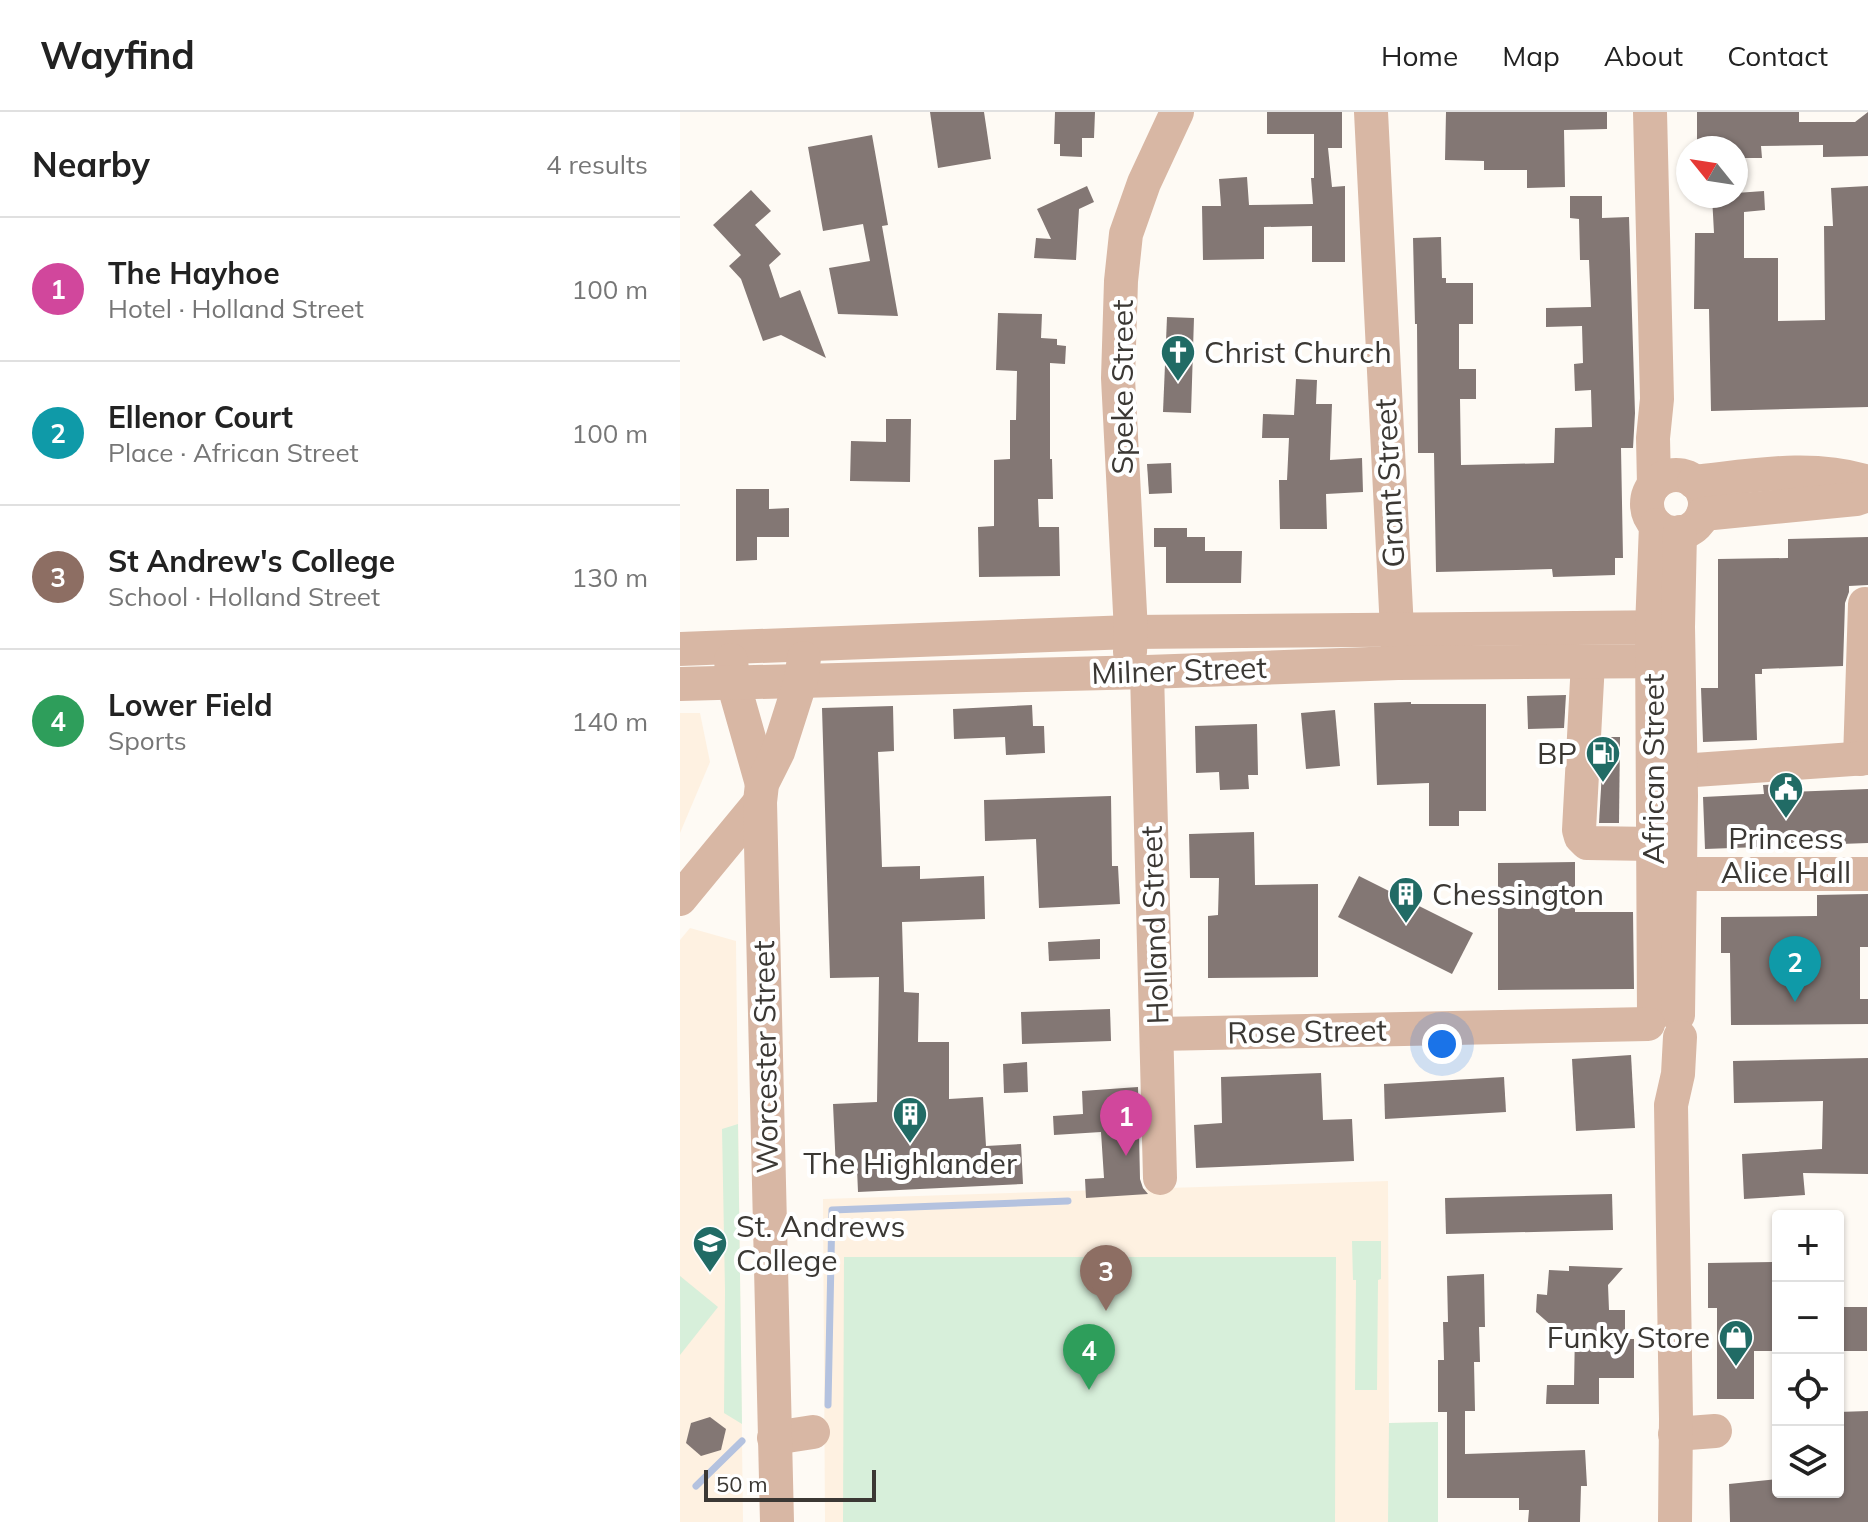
<!DOCTYPE html>
<html lang="en">
<head>
<meta charset="utf-8">
<style>
  body { margin:0; font-family:Mulish,sans-serif; background:#f6f6f6; color:#222 }
  .controls { position:absolute; right:24px; bottom:24px; display:grid; overflow:hidden; border-radius:8px; box-shadow:0 2px 6px #0004 }
  .controls button { width:72px; height:72px; display:grid; place-items:center; padding:0; border:0; border-bottom:2px solid #e0e0e0; background:#fff; color:#222; font:40px sans-serif }
  .compass { position:absolute; left:996px; top:24px; width:72px; height:72px; border-radius:50%; background:#fff; box-shadow:0 2px 6px #0004; rotate:300deg }
  .scale { position:absolute; left:24px; bottom:20px; width:172px; box-sizing:border-box; padding-left:8px; border:4px solid #3b3834; border-top:0; font-size:22px; line-height:28px; white-space:nowrap; color:#3b3834; -webkit-text-stroke:6px #fff; paint-order:stroke }
  .you { position:absolute; left:762px; top:932px; width:28px; height:28px; margin:-20px; border:6px solid #fff; border-radius:50%; background:#1a73e8; box-shadow:0 0 0 12px #1a73e833 }
  .badge { display:grid; place-items:center; width:52px; height:52px; border-radius:50%; background:#216b65; color:#fff; font-size:26px; font-weight:700 }
  .pin { position:absolute; translate:-50% -66px; filter:drop-shadow(0 2px 4px #0008) }
  .pin::after { content:''; position:absolute; top:42px; width:28px; height:24px; background:inherit; clip-path:polygon(0 0,100% 0,50% 100%) }
  .list { margin:0; padding:0; list-style:none }
  h2 { display:flex; justify-content:space-between; align-items:center; height:104px; margin:0; padding:0 32px; font-size:34px }
  h2 small { font-size:26px; font-weight:400; color:#767676 }
  .list li { display:grid; grid-template-columns:52px 1fr auto; gap:24px; align-items:center; box-sizing:border-box; height:144px; padding:0 32px; border-top:2px solid #e0e0e0 }
  .list b { display:block; font-size:30px; white-space:nowrap }
  .list p { margin:0; font-size:26px; white-space:nowrap; color:#767676 }
  .list em { font-size:26px; font-style:normal; color:#767676 }
  .icon { flex:none; width:44px; height:44px; fill:none; stroke:currentColor; stroke-width:2; stroke-linecap:round; stroke-linejoin:round }
  .map { position:relative; flex:none; width:1188px; height:1410px; overflow:hidden }
  header { display:flex; align-items:center; gap:48px; box-sizing:border-box; height:112px; padding:0 40px; background:#fff; border-bottom:2px solid #e0e0e0 }
  header strong { font-size:38px }
  nav { display:flex; gap:44px; margin-inline-start:auto; font-size:28px }
  main { display:flex }
  aside { flex:1; background:#fff }
  .map>svg:first-child { display:block }
  .built { fill:#fef1e1 }
  .green { fill:#d7efda }
  .lines { fill:none; stroke-linecap:round; stroke-linejoin:round }
  .stream { stroke:#b4c2df; stroke-width:7 }
  .building { fill:#837774 }
  .minor { stroke:#d8b7a4; stroke-width:34 }
  .labels { text-anchor:middle; dominant-baseline:central; stroke-width:8; stroke-linejoin:round; paint-order:stroke }
  .poi-label { font-size:30px; fill:#3b3834; stroke:#fff; text-anchor:start }
  .street-label { font-size:30px; fill:#3b3834; stroke:#fff }
</style>
</head>
<body>
<header>
<strong>Wayfind</strong>
<nav><a>Home</a><a>Map</a><a>About</a><a>Contact</a></nav>
</header>
<main>
<aside>
<h2>Nearby<small>4 results</small></h2>
<ul class="list">
<li><span class="badge" style="background:#d1479c">1</span><div><b>The Hayhoe</b><p>Hotel · Holland Street</p></div><em>100 m</em></li>
<li><span class="badge" style="background:#0f9aa8">2</span><div><b>Ellenor Court</b><p>Place · African Street</p></div><em>100 m</em></li>
<li><span class="badge" style="background:#8d6e63">3</span><div><b>St Andrew's College</b><p>School · Holland Street</p></div><em>130 m</em></li>
<li><span class="badge" style="background:#2e9e5b">4</span><div><b>Lower Field</b><p>Sports</p></div><em>140 m</em></li>
</ul>
</aside>
<div class="map">
<svg width="1188" height="1410" viewBox="0 0 1188 1410">
  <rect width="100%" height="100%" fill="#fefaf4"/>
  <g class="built">
    <polygon points="0,601 20,601 30,650 0,721"/>
    <polygon points="10,816 56,829 63,1410 0,1410 0,828"/>
    <polygon points="708,1069 709,1311 758,1310 758,1410 145,1410 143,1087"/>
  </g>
  <g class="green">
    <polygon points="58,1012 58,1013 62,1312 44,1301 45,1178 42,1017"/>
    <polygon points="672,1129 701,1129 701,1167 698,1168 697,1278 675,1278 676,1168 673,1168"/>
    <polygon points="164,1145 656,1145 655,1410 163,1410"/>
    <polygon points="0,1164 38,1195 0,1243"/>
    <polygon points="758,1310 758,1410 708,1410 709,1311"/>
  </g>
  <g class="lines">
    <g class="stream">
      <polyline points="148,1293 152,1098 388,1089"/>
      <polyline points="16,1374 62,1329"/>
    </g>
  </g>
  <g class="building">
    <polygon points="250,0 304,0 311,47 258,56"/>
    <polygon points="375,0 415,0 414,26 402,26 402,45 380,44 380,32 374,32"/>
    <polygon points="587,0 662,0 662,36 648,36 652,75 665,74 665,150 632,150 632,114 584,115 584,147 523,148 522,94 541,94 539,67 567,65 569,93 633,92 631,66 634,66 634,22 587,22"/>
    <polygon points="766,0 927,0 927,17 884,18 885,75 847,76 847,58 804,58 804,49 765,48"/>
    <polygon points="1017,0 1119,0 1119,10 1175,10 1188,0 1188,44 1143,45 1143,33 1081,34 1082,46 1056,46 1056,36 1017,36"/>
    <polygon points="192,23 208,113 202,114 218,204 158,202 149,156 190,149 183,112 143,119 128,35"/>
    <polygon points="407,74 414,90 399,97 396,148 354,146 356,126 371,127 357,97"/>
    <polygon points="1188,74 1188,295 1031,299 1029,197 1014,197 1015,121 1034,121 1032,84 1056,84 1056,81 1084,79 1085,98 1064,100 1064,146 1098,146 1098,209 1145,208 1144,114 1153,114 1151,76"/>
    <polygon points="71,78 91,99 75,113 101,142 89,153 100,186 120,178 146,246 101,223 83,229 61,167 49,154 61,143 33,113"/>
    <polygon points="890,84 922,84 922,106 949,105 955,301 953,336 941,336 943,446 935,446 935,463 873,465 872,457 756,460 754,341 738,341 737,212 735,212 733,126 761,125 762,166 766,166 766,171 793,171 793,212 779,212 779,257 796,257 796,287 780,287 781,353 874,351 875,316 912,315 911,278 895,279 894,252 903,251 902,214 866,215 866,196 911,195 909,148 900,148 899,107 890,106"/>
    <polygon points="318,201 362,202 361,226 377,227 377,233 386,234 385,252 370,251 370,347 372,347 373,387 358,387 359,415 379,415 380,464 299,465 298,415 314,414 314,348 330,347 330,308 336,308 337,259 316,258"/>
    <polygon points="487,205 514,206 511,301 483,300"/>
    <polygon points="616,267 637,268 636,292 652,292 650,348 682,346 683,380 646,382 647,417 600,417 599,368 607,368 609,326 582,326 583,302 614,303"/>
    <polygon points="206,307 231,307 230,370 170,369 171,329 206,330"/>
    <polygon points="491,351 492,381 469,382 467,352"/>
    <polygon points="56,377 89,377 89,397 109,396 109,425 77,425 77,448 56,449"/>
    <polygon points="474,416 507,416 507,425 525,425 525,439 562,439 561,471 486,471 486,435 474,435"/>
    <polygon points="1188,425 1188,473 1169,474 1169,480 1165,491 1163,554 1082,557 1082,562 1075,562 1077,628 1023,630 1021,576 1038,576 1038,447 1108,446 1108,427"/>
    <polygon points="886,583 884,616 848,617 847,584"/>
    <polygon points="731,590 731,592 806,592 806,699 779,699 779,714 749,714 749,671 697,673 694,591"/>
    <polygon points="352,593 353,614 364,614 365,641 326,643 325,625 274,627 273,597"/>
    <polygon points="213,594 214,639 198,640 202,755 240,754 240,767 304,764 305,807 222,810 224,880 239,881 238,930 269,930 269,987 303,985 306,1034 341,1032 343,1072 178,1080 177,1057 156,1058 153,992 197,990 199,865 150,866 142,596"/>
    <polygon points="655,598 660,654 626,657 621,601"/>
    <polygon points="577,612 578,663 568,663 569,677 540,678 539,660 516,661 515,614"/>
    <polygon points="924,625 940,625 939,711 919,711"/>
    <polygon points="1108,672 1109,680 1188,677 1188,731 1025,737 1023,685 1084,682 1083,673"/>
    <polygon points="431,684 432,754 438,754 440,792 359,796 356,727 305,729 304,688"/>
    <polygon points="574,720 575,773 638,772 638,865 528,866 528,804 538,803 539,766 510,766 509,722"/>
    <polygon points="895,750 895,800 953,800 954,877 818,878 818,751"/>
    <polygon points="679,764 793,821 772,862 658,805"/>
    <polygon points="1188,782 1188,835 1180,835 1180,887 1188,887 1188,912 1051,913 1050,841 1041,841 1041,805 1137,804 1137,783"/>
    <polygon points="420,827 420,847 369,849 368,830"/>
    <polygon points="430,897 431,929 342,932 341,900"/>
    <polygon points="951,943 955,1016 896,1019 892,947"/>
    <polygon points="1188,946 1188,1062 1123,1061 1125,1083 1064,1087 1062,1042 1142,1037 1143,989 1054,991 1053,949"/>
    <polygon points="347,950 348,980 324,981 323,952"/>
    <polygon points="641,961 643,1008 672,1007 674,1049 516,1056 514,1013 542,1011 541,965"/>
    <polygon points="824,965 826,1000 705,1007 704,972"/>
    <polygon points="458,975 460,1067 463,1076 468,1082 406,1086 405,1067 424,1066 421,1020 374,1023 373,1004 403,1002 402,979"/>
    <polygon points="932,1082 933,1118 766,1122 765,1086"/>
    <polygon points="1093,1150 1093,1157 1098,1157 1098,1239 1074,1239 1074,1287 1037,1287 1037,1196 1028,1196 1028,1151"/>
    <polygon points="889,1154 943,1156 928,1173 929,1198 945,1198 945,1227 954,1227 954,1266 919,1266 919,1292 866,1292 867,1273 894,1273 895,1219 873,1220 872,1214 856,1200 857,1182 867,1183 869,1158 889,1159"/>
    <polygon points="804,1162 805,1215 799,1215 800,1250 794,1250 795,1299 785,1299 785,1342 905,1338 907,1374 901,1374 900,1410 848,1410 849,1398 839,1398 839,1386 767,1386 767,1300 758,1300 758,1248 764,1248 763,1210 768,1210 767,1164"/>
    <rect x="1158" y="1195" width="29" height="44"/>
    <polygon points="1188,1299 1188,1410 1050,1410 1049,1372 1098,1367 1098,1380 1158,1380 1158,1300"/>
    <polygon points="30,1305 46,1317 41,1338 21,1344 6,1331 11,1311"/>
  </g>
  <g class="lines">
    <g class="minor">
      <polyline points="691,0 718,538"/>
      <polyline points="970,0 977,287 973,326 974,373"/>
      <circle cx="996" cy="392" r="29"/>
      <path d="M1014,370C1071,364 1132,352 1188,370"/>
      <polyline points="1023,402 1176,387 1188,383"/>
      <polyline points="0,537 451,520 998,515"/>
      <polyline points="450,540 451,520 438,266 441,169 446,122 464,71 497,0"/>
      <polyline points="51,548 53,570 82,672"/>
      <polyline points="908,550 899,718 901,725 907,731 974,732"/>
      <polyline points="467,560 480,1066"/>
      <polyline points="0,572 467,560 718,551 998,549"/>
      <polyline points="1180,647 1185,492"/>
      <polyline points="1000,659 1188,646"/>
      <polyline points="1000,762 1188,762"/>
      <polyline points="0,787 80,690"/>
      <polyline points="974,902 972,516 976,413"/>
      <polyline points="998,903 1001,684 998,515 1000,420"/>
      <polyline points="477,922 968,912"/>
      <polyline points="995,1322 1035,1319"/>
      <polyline points="94,1326 133,1320"/>
      <polyline points="97,1410 80,690 82,672 98,640 121,568 124,546"/>
      <polyline points="995,1410 996,1307 991,993 998,962 1000,925"/>
    </g>
  </g>
  <defs>
    <g id="church-pin" transform="scale(1.8)"><path d="M0 17L-7.5 6A9.5 9.5 0 1 1 7.5 6Z" fill="#216b65" stroke="#fff"/><path d="M-1.2-6h2.4v3.5h3.3v2.4h-3.3V6h-2.4V-.1h-3.3v-2.4h3.3Z" fill="#fff"/></g>
    <g id="fuel-pin" transform="scale(1.8)"><path d="M0 17L-7.5 6A9.5 9.5 0 1 1 7.5 6Z" fill="#216b65" stroke="#fff"/><path d="M-5.5-6h7V0h2V4h1.3V-2.5L3-4.5l.8-.8L6-3V5H2.5V1h-1V6h-7ZM-4.2-4.7v3.2H.2V-4.7Z" fill="#fff"/></g>
    <g id="civic-pin" transform="scale(1.8)"><path d="M0 17L-7.5 6A9.5 9.5 0 1 1 7.5 6Z" fill="#216b65" stroke="#fff"/><path d="M-.6-6.5H3V-4.5H.6V-3L4-1V1h2V6H-6V1h2V-1L-.6-3ZM-1.2 2.5V6h2.4V2.5Z" fill="#fff"/></g>
    <g id="building-pin" transform="scale(1.8)"><path d="M0 17L-7.5 6A9.5 9.5 0 1 1 7.5 6Z" fill="#216b65" stroke="#fff"/><path d="M-4-6H4V6H1V3H-1V6H-4ZM-2.5-4.3h1.7v1.8h-1.7ZM.8-4.3h1.7v1.8H.8ZM-2.5-1h1.7V.8h-1.7ZM.8-1h1.7V.8H.8Z" fill="#fff"/></g>
    <g id="school-pin" transform="scale(1.8)"><path d="M0 17L-7.5 6A9.5 9.5 0 1 1 7.5 6Z" fill="#216b65" stroke="#fff"/><path d="M0-5L7-2L0 1L-7-2ZM-4 1L0 2.5L4 1V4Q0 6-4 4Z" fill="#fff"/></g>
    <g id="shop-pin" transform="scale(1.8)"><path d="M0 17L-7.5 6A9.5 9.5 0 1 1 7.5 6Z" fill="#216b65" stroke="#fff"/><path d="M-5-2.5h2.3a2.7 3.5 0 0 1 5.4 0H5L5.5 6h-11ZM-1.5-2.5h3a1.5 2.3 0 0 0-3 0Z" fill="#fff"/></g>
  </defs>
  <g fill-rule="evenodd">
    <use href="#church-pin" x="498" y="240"/>
    <use href="#fuel-pin" x="923" y="641"/>
    <use href="#civic-pin" x="1106" y="677"/>
    <use href="#building-pin" x="726" y="782"/>
    <use href="#building-pin" x="230" y="1002"/>
    <use href="#school-pin" x="30" y="1131"/>
    <use href="#shop-pin" x="1056" y="1225"/>
  </g>
  <g class="labels">
    <g class="poi-label">
      <text x="524" y="240">Christ Church</text>
      <text x="897" y="641" text-anchor="end">BP</text>
      <text x="1106" y="726" text-anchor="middle">Princess<tspan x="1106" dy="34">Alice Hall</tspan></text>
      <text x="752" y="782">Chessington</text>
      <text x="230" y="1051" text-anchor="middle">The Highlander</text>
      <text x="56" y="1114">St. Andrews<tspan x="56" dy="34">College</tspan></text>
      <text x="1030" y="1225" text-anchor="end">Funky Store</text>
    </g>
    <g class="street-label">
      <text transform="translate(442 275) rotate(-90)">Speke Street</text>
      <text transform="translate(709 371) rotate(-93)">Grant Street</text>
      <text transform="translate(499 558) rotate(-2)">Milner Street</text>
      <text transform="translate(973 657) rotate(-90)">African Street</text>
      <text transform="translate(474 813) rotate(-92)">Holland Street</text>
      <text transform="translate(627 919) rotate(-1)">Rose Street</text>
      <text transform="translate(85 945) rotate(-91)">Worcester Street</text>
    </g>
  </g>
</svg>
<div class="controls">
<button>+</button>
<button>−</button>
<button><svg class="icon" aria-label="locate" viewBox="0 0 24 24"><circle cx="12" cy="12" r="6"/><path d="M12 2v4M12 18v4M2 12h4M18 12h4"/></svg></button>
<button><svg class="icon" aria-label="layers" viewBox="0 0 24 24"><path d="M12 4l9 5-9 5-9-5zM3 14l9 5 9-5"/></svg></button>
</div>
<svg class="compass" viewBox="-18 -18 36 36"><path d="M0-13l5 13h-10z" fill="#e53935"/><path d="M0 13l5-13h-10z" fill="#767676"/></svg>
<div class="scale">50 m</div>
<div class="you"></div>
<div class="pin badge" style="left:446px;top:1044px;background:#d1479c">1</div>
<div class="pin badge" style="left:1115px;top:890px;background:#0f9aa8">2</div>
<div class="pin badge" style="left:426px;top:1199px;background:#8d6e63">3</div>
<div class="pin badge" style="left:409px;top:1278px;background:#2e9e5b">4</div>
</div>
</main>
</body>
</html>
